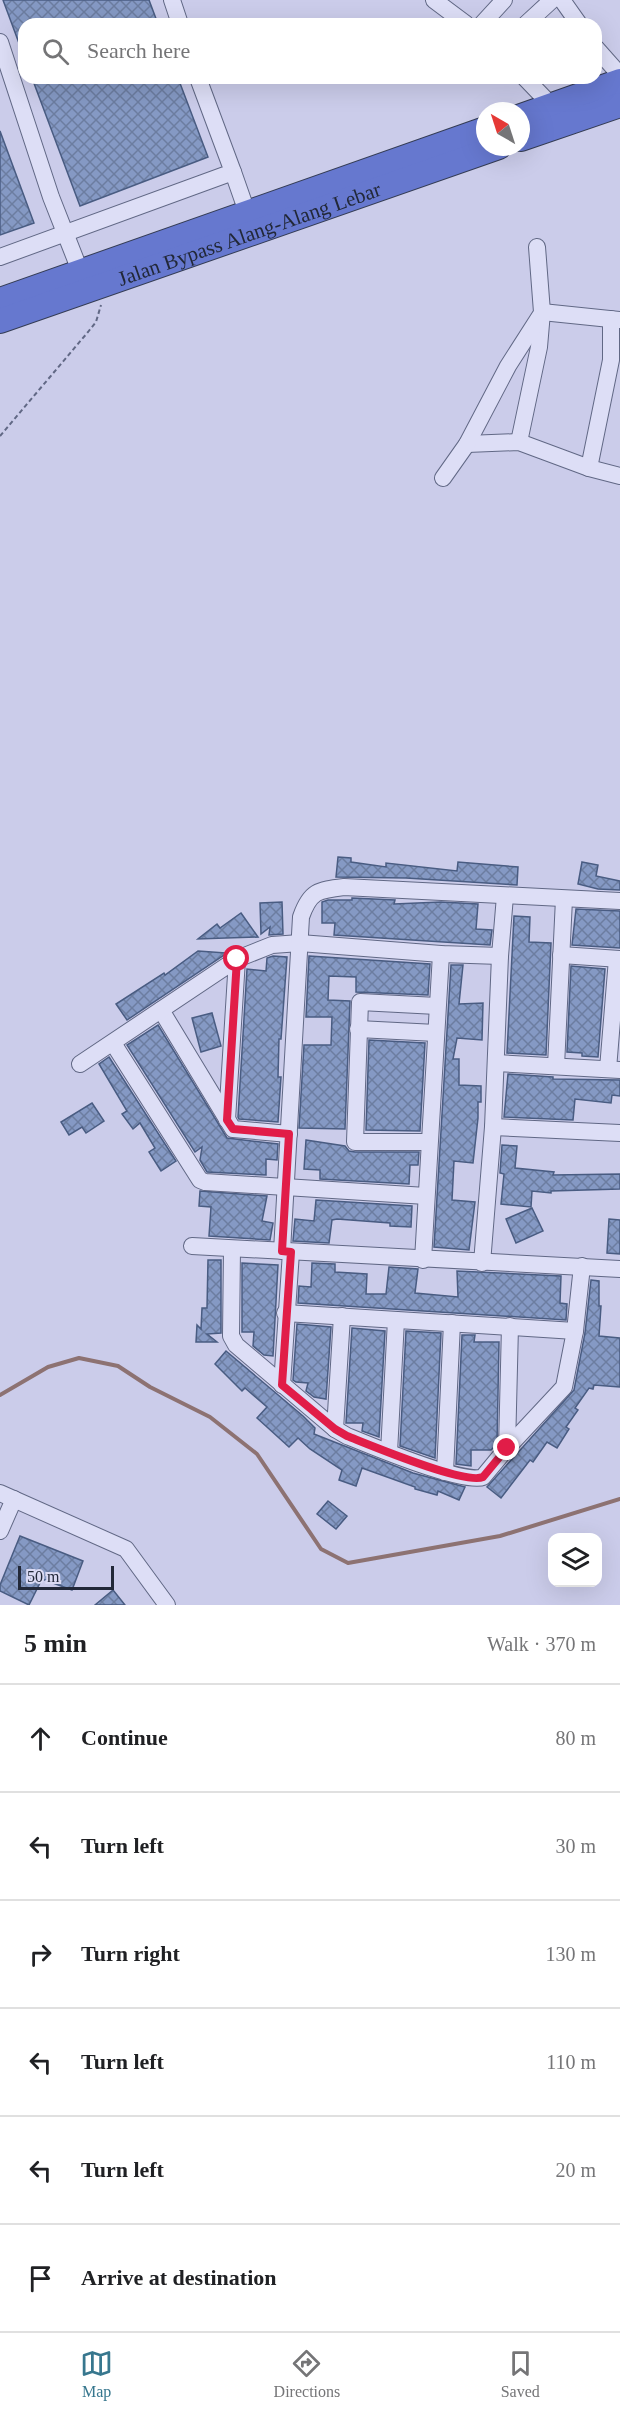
<!DOCTYPE html>
<html lang="en">
<head>
<meta charset="utf-8">
<style>
  body { margin:0; font-family:"Times New Roman",serif; background:#f6f6f6; color:#202124 }
  .controls { position:absolute; right:18px; bottom:18px; display:grid; overflow:hidden; border-radius:12px; box-shadow:0 6px 24px #0002 }
  .controls button { width:54px; height:54px; display:grid; place-items:center; padding:0; border:0; border-bottom:2px solid #e0e0e0; background:#fff; color:#202124; font:30px sans-serif }
  .compass { position:absolute; left:476px; top:102px; width:54px; height:54px; border-radius:50%; background:#fff; box-shadow:0 6px 24px #0002; rotate:321deg }
  .scale { position:absolute; left:18px; bottom:15px; width:96px; box-sizing:border-box; padding-left:6px; border:3px solid #222838; border-top:0; font-size:16px; line-height:21px; white-space:nowrap; color:#222838; -webkit-text-stroke:4px #dadaf3; paint-order:stroke }
  .stop { position:absolute; width:18px; height:18px; margin:-14px; border:4px solid #e11d48; border-radius:50%; background:#fff }
  .stop.end { background:#e11d48; border-color:#fff; box-shadow:0 2px 6px #0008 }
  .list { margin:0; padding:0; list-style:none }
  h2 { display:flex; justify-content:space-between; align-items:center; height:78px; margin:0; padding:0 24px; font-size:26px }
  h2 small { font-size:20px; font-weight:400; color:#757577 }
  .list li { display:grid; grid-template-columns:39px 1fr auto; gap:18px; align-items:center; box-sizing:border-box; height:108px; padding:0 24px; border-top:2px solid #e0e0e0 }
  .list b { display:block; font-size:22px; white-space:nowrap }
  .list em { font-size:20px; font-style:normal; color:#757577 }
  .icon { flex:none; width:33px; height:33px; fill:none; stroke:currentColor; stroke-width:2; stroke-linecap:round; stroke-linejoin:round }
  .map { position:relative; flex:none; width:620px; height:1605px; overflow:hidden }
  .search { position:absolute; background:#fff; box-shadow:0 6px 24px #0002; left:18px; right:18px; top:18px; height:66px; display:flex; align-items:center; gap:15px; box-sizing:border-box; padding:0 21px; border-radius:18px; color:#757577; font-size:22px }
  .sheet { height:726px; background:#fff }
  nav { display:flex; justify-content:space-around; align-items:center; box-sizing:border-box; height:84px; border-top:2px solid #e0e0e0; background:#fff; font-size:16px; color:#757577 }
  nav a { display:grid; justify-items:center; gap:3px }
  nav .on { color:#37778e }
  .map>svg:first-child { display:block }
  .lines { fill:none; stroke-linecap:round; stroke-linejoin:round }
  .stream { stroke:#8d7272; stroke-width:4 }
  .building { fill:url(#building-cross-hatch); stroke:#495c82; stroke-width:1.5 }
  .minor-casing { stroke:#616885; stroke-width:18 }
  .highway-casing { stroke:#343c54; stroke-width:26 }
  .path { stroke:#616885; stroke-width:2; stroke-dasharray:4.5 3; stroke-linecap:butt }
  .minor { stroke:#dddef6; stroke-width:16 }
  .highway { stroke:#6678cf; stroke-width:24 }
  .route { stroke:#e11d48; stroke-width:8 }
  .labels { text-anchor:middle; dominant-baseline:central; stroke-width:5; stroke-linejoin:round; paint-order:stroke }
  .street-label { font-size:21px; fill:#222838; stroke:#dadaf3 }
</style>
</head>
<body>
<div class="map">
<svg width="620" height="1605" viewBox="0 0 620 1605">
  <defs>
    <pattern id="building-cross-hatch" width="8" height="8" patternUnits="userSpaceOnUse" patternTransform="scale(1.5)"><rect width="8" height="8" fill="#8599c4"/><path d="M0 0l8 8M0 8l8-8" fill="none" stroke="#6c7da0"/></pattern>
  </defs>
  <rect width="100%" height="100%" fill="#cbccea"/>
  <g class="lines">
    <polyline class="stream" points="0,1395 48,1367 79,1358 118,1366 150,1387 210,1417 257,1454 321,1549 348,1563 500,1536 620,1499"/>
  </g>
  <g class="building">
    <polygon points="3,0 149,0 158,24 24,24 23,54"/>
    <polygon points="32,78 178,78 208,157 80,206"/>
    <polygon points="0,131 34,223 0,235"/>
    <polygon points="338,857 351,858 351,862 386,867 386,863 457,871 458,862 518,867 517,885 406,878 336,877"/>
    <polygon points="582,862 598,865 596,876 620,881 620,890 598,889 578,884"/>
    <polygon points="352,898 395,900 394,904 441,902 478,904 476,929 492,930 490,945 334,935 335,923 322,923 322,902 328,900 352,900"/>
    <polygon points="282,902 283,934 269,935 270,927 261,934 260,903"/>
    <polygon points="576,909 620,911 620,948 572,945"/>
    <polygon points="241,913 258,937 198,939 217,924 220,928"/>
    <polygon points="514,916 530,917 529,942 551,943 546,1055 507,1053"/>
    <polygon points="198,951 227,953 127,1020 116,1004 164,973 165,975"/>
    <polygon points="273,956 287,957 281,1039 279,1039 278,1077 281,1077 278,1122 239,1119 238,1117 247,969 266,971 267,958"/>
    <polygon points="309,956 430,964 428,995 356,992 356,977 329,976 328,1000 350,1001 345,1129 299,1128 304,1045 331,1045 332,1017 306,1017"/>
    <polygon points="451,965 463,965 459,1004 483,1003 482,1040 457,1038 453,1059 459,1059 459,1085 481,1086 481,1102 478,1102 478,1118 473,1163 454,1161 452,1200 475,1202 469,1250 434,1247"/>
    <polygon points="571,966 605,969 598,1057 582,1056 582,1053 567,1052"/>
    <polygon points="212,1013 221,1046 201,1052 192,1018"/>
    <polygon points="158,1025 227,1138 278,1144 277,1160 266,1159 266,1175 207,1172 200,1160 202,1147 195,1152 127,1045"/>
    <polygon points="369,1040 425,1043 420,1131 366,1130"/>
    <polygon points="109,1057 176,1161 161,1171 149,1152 155,1148 140,1123 133,1129 122,1114 127,1111 99,1064"/>
    <polygon points="508,1074 553,1077 553,1079 620,1080 620,1096 612,1095 611,1103 575,1099 573,1120 504,1117"/>
    <polygon points="92,1103 104,1121 86,1133 82,1127 69,1135 61,1122"/>
    <polygon points="306,1140 345,1146 349,1151 355,1152 419,1152 418,1165 410,1165 409,1184 320,1179 320,1170 304,1169"/>
    <polygon points="502,1145 517,1146 515,1168 554,1172 553,1175 620,1174 620,1189 551,1191 551,1193 532,1191 531,1207 501,1204 504,1174 500,1173"/>
    <polygon points="200,1191 267,1196 262,1221 273,1223 270,1240 209,1236 211,1207 199,1206"/>
    <polygon points="316,1200 412,1206 411,1227 390,1226 390,1223 337,1219 332,1220 329,1243 293,1241 295,1219 314,1221"/>
    <polygon points="532,1208 543,1231 516,1243 506,1219"/>
    <polygon points="609,1219 620,1220 620,1254 607,1253"/>
    <polygon points="208,1260 221,1260 221,1333 207,1334 217,1342 196,1342 197,1325 201,1329 202,1308 207,1308"/>
    <polygon points="242,1263 278,1265 273,1356 264,1355 253,1346 254,1332 242,1332"/>
    <polygon points="312,1263 335,1264 335,1272 367,1274 366,1294 386,1294 389,1267 418,1269 415,1293 458,1297 457,1271 561,1276 560,1303 567,1304 566,1320 298,1303 299,1286 311,1287"/>
    <polygon points="591,1280 599,1281 599,1306 601,1306 599,1336 620,1338 620,1387 594,1385 593,1389 589,1388 575,1408 578,1410 566,1427 569,1429 557,1448 547,1442 533,1462 530,1460 501,1498 487,1487 574,1390 585,1333"/>
    <polygon points="297,1324 331,1327 326,1399 314,1397 306,1391 308,1383 296,1382 293,1380"/>
    <polygon points="352,1328 385,1331 379,1437 362,1431 363,1423 346,1423"/>
    <polygon points="406,1331 441,1333 435,1458 400,1446"/>
    <polygon points="462,1335 475,1335 474,1342 499,1342 497,1444 491,1450 471,1450 471,1466 456,1464"/>
    <polygon points="226,1351 303,1416 315,1428 314,1434 413,1473 465,1487 459,1500 438,1491 437,1495 415,1489 415,1487 362,1468 356,1486 339,1480 342,1470 310,1449 298,1438 289,1447 257,1418 267,1407 245,1388 242,1391 215,1364"/>
    <polygon points="328,1501 347,1516 336,1529 317,1514"/>
    <polygon points="20,1536 83,1561 72,1590 42,1579 29,1605 0,1591 0,1585"/>
    <polygon points="113,1590 125,1605 95,1605"/>
  </g>
  <g class="lines">
    <g class="minor-casing">
      <g id="minor">
        <polyline points="172,0 180,24"/>
        <polyline points="434,0 466,24"/>
        <polyline points="562,0 579,24"/>
        <polyline points="482,24 504,0"/>
        <polyline points="526,24 552,0"/>
        <polyline points="0,42 51,197 84,281"/>
        <polyline points="596,48 620,75"/>
        <polyline points="525,78 551,105"/>
        <polyline points="233,172 247,212"/>
        <polyline points="0,257 233,172 198,78"/>
        <polyline points="542,312 620,320"/>
        <polyline points="519,442 539,347 542,312 537,247"/>
        <polyline points="467,444 519,442 589,468 620,476"/>
        <polyline points="589,468 611,360 611,319"/>
        <polyline points="443,478 467,444 508,366 540,316"/>
        <polyline points="561,955 620,959"/>
        <polyline points="161,1010 233,1129 289,1134"/>
        <polyline points="358,1029 436,1033"/>
        <polyline points="113,1043 200,1180 205,1182 426,1196"/>
        <polyline points="496,1063 620,1070"/>
        <polyline points="80,1064 237,959 272,945 300,943 441,954 500,956"/>
        <polyline points="556,1066 564,899"/>
        <polyline points="608,1069 617,959"/>
        <polyline points="227,1120 237,959"/>
        <polyline points="493,1127 620,1133"/>
        <polyline points="428,1142 355,1142 360,1002 437,1006"/>
        <polyline points="192,1246 620,1269"/>
        <path d="M232,1249L231,1336L236,1345L335,1429L347,1436C369,1445 465,1485 483,1477L507,1448L564,1387L575,1331L582,1266"/>
        <path d="M282,1251L301,917C310,891 318,890 344,887L620,901"/>
        <polyline points="423,1260 441,954"/>
        <polyline points="482,1263 493,1127 500,956 505,896"/>
        <polyline points="285,1313 575,1331"/>
        <polyline points="282,1385 291,1252"/>
        <polyline points="335,1429 342,1316"/>
        <polyline points="507,1448 510,1326"/>
        <polyline points="389,1452 396,1320"/>
        <polyline points="445,1472 452,1323"/>
        <polyline points="0,1493 126,1549 167,1605"/>
        <polyline points="0,1531 14,1499"/>
      </g>
    </g>
    <g class="highway-casing">
      <g id="highway">
        <polyline points="521,116 620,81"/>
        <polyline points="521,139 620,105"/>
        <polyline points="0,300 485,129"/>
        <path id="s1" d="M0,321L499,147"/>
      </g>
    </g>
    <polyline class="path" points="0,436 88,332 96,322 101,305"/>
    <use href="#minor" class="minor"/>
    <use href="#highway" class="highway"/>
  </g>
  <g class="lines">
    <path class="route" d="M237,959L227,1120L233,1129L289,1134L282,1251L291,1252L282,1385L335,1429L347,1436C370,1445 465,1485 483,1477L507,1448"/>
  </g>
  <g class="labels">
    <g class="street-label">
      <text stroke="none"><textPath href="#s1" startOffset="264">Jalan Bypass Alang-Alang Lebar</textPath></text>
    </g>
  </g>
</svg>
<div class="controls">
<button><svg class="icon" aria-label="layers" viewBox="0 0 24 24"><path d="M12 4l9 5-9 5-9-5zM3 14l9 5 9-5"/></svg></button>
</div>
<svg class="compass" viewBox="-18 -18 36 36"><path d="M0-13l5 13h-10z" fill="#e53935"/><path d="M0 13l5-13h-10z" fill="#757577"/></svg>
<div class="scale">50 m</div>
<div class="stop" style="left:237px;top:959px"></div>
<div class="stop end" style="left:507px;top:1448px"></div>
<div class="search"><svg class="icon" aria-label="search" viewBox="0 0 24 24"><circle cx="10" cy="10" r="6"/><path d="M15 15l6 6"/></svg>Search here</div>
</div>
<section class="sheet">
<h2>5 min<small>Walk · 370 m</small></h2>
<ul class="list">
<li><svg class="icon" aria-label="ahead" viewBox="0 0 24 24"><path d="M12 20V5M6 11l6-6 6 6"/></svg><div><b>Continue</b></div><em>80 m</em></li>
<li><svg class="icon" aria-label="left" viewBox="0 0 24 24"><path d="M17 20v-9H6M10 6l-5 5 5 5"/></svg><div><b>Turn left</b></div><em>30 m</em></li>
<li><svg class="icon" aria-label="right" viewBox="0 0 24 24"><path d="M7 20v-9h11M14 6l5 5-5 5"/></svg><div><b>Turn right</b></div><em>130 m</em></li>
<li><svg class="icon" aria-label="left" viewBox="0 0 24 24"><path d="M17 20v-9H6M10 6l-5 5 5 5"/></svg><div><b>Turn left</b></div><em>110 m</em></li>
<li><svg class="icon" aria-label="left" viewBox="0 0 24 24"><path d="M17 20v-9H6M10 6l-5 5 5 5"/></svg><div><b>Turn left</b></div><em>20 m</em></li>
<li><svg class="icon" aria-label="arrive" viewBox="0 0 24 24"><path d="M6 21V4h12l-3 4 3 4H6"/></svg><div><b>Arrive at destination</b></div></li>
</ul>
</section>
<nav>
<a class="on"><svg class="icon" aria-label="map" viewBox="0 0 24 24"><path d="M3 6l6-2 6 2 6-2v14l-6 2-6-2-6 2zM9 4v14M15 6v14"/></svg>Map</a>
<a><svg class="icon" aria-label="directions" viewBox="0 0 24 24"><path d="M12 3l9 9-9 9-9-9zM9 14v-3h6M13 9l2 2-2 2"/></svg>Directions</a>
<a><svg class="icon" aria-label="saved" viewBox="0 0 24 24"><path d="M7 4h10v16l-5-4-5 4z"/></svg>Saved</a>
</nav>
</body>
</html>
